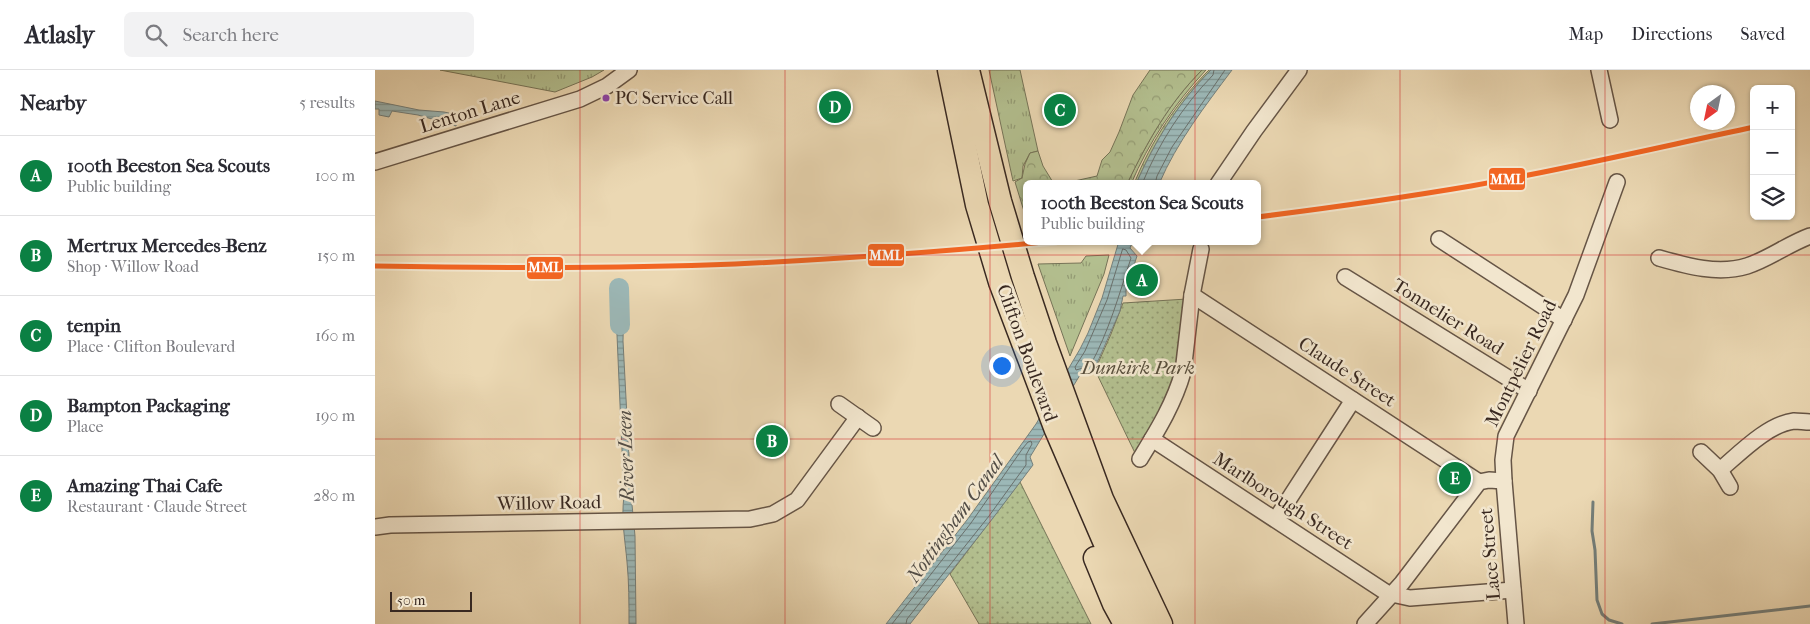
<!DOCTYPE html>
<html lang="en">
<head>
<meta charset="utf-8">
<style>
  body { margin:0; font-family:"IM FELL French Canon",serif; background:#f2f2f3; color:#2b2b33 }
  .controls { position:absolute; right:15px; top:15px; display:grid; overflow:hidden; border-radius:8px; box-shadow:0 1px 4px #0004 }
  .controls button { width:45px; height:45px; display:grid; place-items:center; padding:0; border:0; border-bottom:1px solid #e1e1e2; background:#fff; color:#2b2b33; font:25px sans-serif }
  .compass { position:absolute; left:1315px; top:15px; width:45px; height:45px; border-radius:50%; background:#fff; box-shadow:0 1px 4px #0004; rotate:213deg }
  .scale { position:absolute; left:15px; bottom:12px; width:82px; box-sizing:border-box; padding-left:5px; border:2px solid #392921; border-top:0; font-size:14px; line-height:18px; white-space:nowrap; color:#392921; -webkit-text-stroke:4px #f2e6ce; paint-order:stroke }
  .you { position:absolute; left:626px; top:295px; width:18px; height:18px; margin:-12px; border:4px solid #fff; border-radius:50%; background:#1a73e8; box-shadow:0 0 0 8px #1a73e833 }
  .badge { display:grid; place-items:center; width:32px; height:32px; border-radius:50%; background:#0b8043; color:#fff; font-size:16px; font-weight:700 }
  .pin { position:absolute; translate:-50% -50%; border:2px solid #fff; box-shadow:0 1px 5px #0006 }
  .popup { position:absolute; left:648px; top:110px; width:238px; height:65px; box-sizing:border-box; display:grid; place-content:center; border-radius:8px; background:#fff; filter:drop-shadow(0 1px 4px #0005); font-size:16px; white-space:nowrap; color:#7c7c81 }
  .popup b { font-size:19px; color:#2b2b33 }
  .popup::after { content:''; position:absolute; left:50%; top:100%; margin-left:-10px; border:10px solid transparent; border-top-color:#fff }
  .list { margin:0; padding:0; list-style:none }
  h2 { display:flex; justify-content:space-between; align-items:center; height:65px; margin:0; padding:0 20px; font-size:21px }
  h2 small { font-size:16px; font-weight:400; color:#7c7c81 }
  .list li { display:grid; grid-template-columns:32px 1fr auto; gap:15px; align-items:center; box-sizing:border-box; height:80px; padding:0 20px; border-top:1px solid #e1e1e2 }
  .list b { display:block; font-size:19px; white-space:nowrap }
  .list p { margin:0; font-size:16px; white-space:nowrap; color:#7c7c81 }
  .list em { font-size:16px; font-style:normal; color:#7c7c81 }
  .icon { flex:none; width:28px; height:28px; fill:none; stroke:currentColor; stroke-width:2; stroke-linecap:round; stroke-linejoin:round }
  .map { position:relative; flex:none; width:1435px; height:554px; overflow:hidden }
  header { display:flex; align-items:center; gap:30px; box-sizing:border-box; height:70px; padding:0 25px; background:#fff; border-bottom:1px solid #e1e1e2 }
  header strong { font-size:24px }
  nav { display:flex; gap:28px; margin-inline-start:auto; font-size:18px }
  .search { width:350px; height:45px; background:#f2f2f3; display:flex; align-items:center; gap:12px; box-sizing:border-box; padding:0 18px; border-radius:8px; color:#7c7c81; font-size:19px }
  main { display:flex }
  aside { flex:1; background:#fff }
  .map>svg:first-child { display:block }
  .grass { fill:url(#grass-tufts); stroke:#767458 }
  .forest { fill:url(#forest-crowns); stroke:#767458 }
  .park { fill:url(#park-dots); stroke:#767458 }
  .water { fill:url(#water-rules); stroke:#747f7b }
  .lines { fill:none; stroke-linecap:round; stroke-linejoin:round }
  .shore { stroke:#6a706c; stroke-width:1 }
  .stream { stroke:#747f7b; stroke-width:3 }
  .river { stroke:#9cb8b7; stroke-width:20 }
  .minor-casing { stroke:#665546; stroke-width:18 }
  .highway-casing { stroke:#392921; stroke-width:25 }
  .minor { stroke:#f2e6ce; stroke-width:15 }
  .highway { stroke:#ebd8b3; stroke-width:22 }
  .rail-1-casing { stroke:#f2e6ce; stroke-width:9 }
  .rail-1 { stroke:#f26522; stroke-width:5 }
  .grid { fill:none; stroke:#d62828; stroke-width:1; stroke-opacity:0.55 }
  .bus-dot { fill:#8e44ad; stroke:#f2e6ce; stroke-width:2 }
  .labels { text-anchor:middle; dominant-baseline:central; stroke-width:5; stroke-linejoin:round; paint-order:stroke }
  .bus-label { font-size:18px; fill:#392921; stroke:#f2e6ce; text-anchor:start }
  .street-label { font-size:19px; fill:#392921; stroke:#f2e6ce }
  .park-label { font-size:19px; font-style:italic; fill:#584e3c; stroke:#f2e6ce }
  .water-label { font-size:20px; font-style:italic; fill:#524d46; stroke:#f2e6ce }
  .line-badge { stroke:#f2e6ce; stroke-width:2 }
  .badge-label { font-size:14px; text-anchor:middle; font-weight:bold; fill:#fff }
</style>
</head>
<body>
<header>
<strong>Atlasly</strong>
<div class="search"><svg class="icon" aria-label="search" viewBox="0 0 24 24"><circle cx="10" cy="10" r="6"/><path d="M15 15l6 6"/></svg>Search here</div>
<nav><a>Map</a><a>Directions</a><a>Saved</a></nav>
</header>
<main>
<aside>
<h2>Nearby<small>5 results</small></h2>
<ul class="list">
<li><span class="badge">A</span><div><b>100th Beeston Sea Scouts</b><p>Public building</p></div><em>100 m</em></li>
<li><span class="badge">B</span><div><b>Mertrux Mercedes-Benz</b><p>Shop · Willow Road</p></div><em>150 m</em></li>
<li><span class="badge">C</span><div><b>tenpin</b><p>Place · Clifton Boulevard</p></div><em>160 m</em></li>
<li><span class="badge">D</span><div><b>Bampton Packaging</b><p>Place</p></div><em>190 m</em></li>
<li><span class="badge">E</span><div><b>Amazing Thai Cafe</b><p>Restaurant · Claude Street</p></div><em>280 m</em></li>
</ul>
</aside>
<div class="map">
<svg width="1435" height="554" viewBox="0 0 1435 554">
  <defs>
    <pattern id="grass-tufts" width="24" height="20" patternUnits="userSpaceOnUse" patternTransform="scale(1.25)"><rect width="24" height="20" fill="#b3bf8f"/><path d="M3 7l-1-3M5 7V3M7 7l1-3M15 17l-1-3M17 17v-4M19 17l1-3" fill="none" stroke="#939b74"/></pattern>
    <pattern id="forest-crowns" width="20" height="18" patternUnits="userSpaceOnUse" patternTransform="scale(1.25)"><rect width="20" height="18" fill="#b3bf8f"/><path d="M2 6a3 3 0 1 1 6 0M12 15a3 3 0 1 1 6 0" fill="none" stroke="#939b74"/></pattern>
    <pattern id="park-dots" width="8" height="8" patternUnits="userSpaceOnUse" patternTransform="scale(1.25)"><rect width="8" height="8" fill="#b3bf8f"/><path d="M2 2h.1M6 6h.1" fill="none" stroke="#939b74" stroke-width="1.8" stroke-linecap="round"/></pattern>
    <pattern id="water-rules" width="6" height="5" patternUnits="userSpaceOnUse" patternTransform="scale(1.25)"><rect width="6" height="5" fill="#9cb8b7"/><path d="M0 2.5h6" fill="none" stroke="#809694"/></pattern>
  </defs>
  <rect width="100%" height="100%" fill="#ebd8b3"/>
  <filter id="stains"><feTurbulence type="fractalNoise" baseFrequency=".004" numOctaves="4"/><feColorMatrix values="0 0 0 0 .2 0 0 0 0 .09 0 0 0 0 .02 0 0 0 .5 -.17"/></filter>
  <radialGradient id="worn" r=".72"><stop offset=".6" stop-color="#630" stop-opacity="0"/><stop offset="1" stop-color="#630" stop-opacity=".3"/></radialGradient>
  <g class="grass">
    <polygon points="65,0 229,0 217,7 180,22"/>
    <polygon points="614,0 645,0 663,81 655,83 648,96 647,108 638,111"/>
    <path d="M827,0H831C799,34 774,72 756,114H752C772,72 794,33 827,0Z"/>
    <path d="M834,0H836C803,33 780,71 761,114H759C776,71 802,32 834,0Z"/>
    <polygon points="734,185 729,204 695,286 663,194 706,193 711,186"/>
  </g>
  <g class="forest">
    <path d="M775,0H827C794,33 772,72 752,114H686L722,106L727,90L735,82L744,62L758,25Z"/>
    <polygon points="663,81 668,96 679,114 652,114 652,151 640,112 647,108 650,94 655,83"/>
  </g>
  <g class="park">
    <path d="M812,229C809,258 807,288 798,316C789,340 773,362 760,383L720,300L736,264L748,233Z"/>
    <polygon points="645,412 716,554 604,554 575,504"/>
  </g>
  <g class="water">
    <path d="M836,0H857C830,36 802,72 784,114H761C780,71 803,33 836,0Z"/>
    <polygon points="0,31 44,40 69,42 83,45 81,56 43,45 17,41 14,47 4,45 4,39 0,39"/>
    <polygon points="744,171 758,171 755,178 762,186 751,220 751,226 748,226 745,241 719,300 705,305 655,387 658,395 618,448 535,554 511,554 592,450 661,354 705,279 713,263 727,228"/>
    <path d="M237,227H249L248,271L256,424L260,466L261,554H254C254,533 254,512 252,492C250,469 246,449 249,426L242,265Z"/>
  </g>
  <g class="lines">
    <g class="shore">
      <path d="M767,114C784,73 807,37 838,5L839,0"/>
      <polyline points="780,114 782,106 797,77 850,0"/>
      <path d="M748,179L751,180L756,188C744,225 734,261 715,296L701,300L700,297L710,281L732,230Z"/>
      <polyline points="517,554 596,453 648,378 653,372 656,371 657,374 651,385 651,395 614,446 532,549 531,554"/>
    </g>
    <g class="stream">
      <polyline points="1218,432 1217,461 1220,480 1222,530 1227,544 1234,550 1247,554"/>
      <polyline points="1277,554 1435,536"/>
    </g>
    <polyline class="river" points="244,218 245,255"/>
    <g class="minor-casing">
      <g id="minor">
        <polyline points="1224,0 1235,50"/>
        <polyline points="0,92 205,29 232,16 254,0"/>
        <polyline points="843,114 879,61 924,0"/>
        <polyline points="1064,169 1189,250"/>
        <path d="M1284,188C1312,196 1343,205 1372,196C1394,189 1413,174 1435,166"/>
        <polyline points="970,207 1154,321"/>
        <polyline points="817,225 1104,412"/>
        <polyline points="464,334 498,358"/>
        <polyline points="777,369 1012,523 1035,528 1138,520"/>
        <polyline points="1326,382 1345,400 1355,417"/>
        <path d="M765,389C782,361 799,334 808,302L817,225L826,179"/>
        <path d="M1345,400C1365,383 1393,354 1419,351C1424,351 1430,352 1435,352"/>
        <polyline points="901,449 978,330"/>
        <polyline points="0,457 15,455 375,449 398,444 422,430 483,347"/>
        <polyline points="990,554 1027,513 1104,412 1114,410 1129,411"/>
        <polyline points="1141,554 1129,411 1128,390 1131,366 1201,225 1242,112"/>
      </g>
    </g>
    <g class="highway-casing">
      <g id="highway">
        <polyline points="574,0 602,135 625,212 681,360 738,492 768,554"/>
        <polyline points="593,0 625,131 648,207 670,273 727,429 786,554"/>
        <polyline points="720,488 739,534 750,554"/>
      </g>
    </g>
    <use href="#minor" class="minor"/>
    <use href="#highway" class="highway"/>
    <g class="rail-1-casing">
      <g id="rail-1">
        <path d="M882,147C954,138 1025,128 1096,116C1191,99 1285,77 1379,57"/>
        <path d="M0,196C120,198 240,199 360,194C467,189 574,181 681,171"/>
      </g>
    </g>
    <use href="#rail-1" class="rail-1"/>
  </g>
  <path class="grid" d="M205,0V554M410,0V554M615,0V554M820,0V554M1025,0V554M1230,0V554M0,185H1435M0,369H1435"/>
  <circle class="bus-dot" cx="231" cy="28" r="4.5"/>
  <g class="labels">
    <g class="bus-label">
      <text x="240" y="28">PC Service Call</text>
    </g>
    <g class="street-label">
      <text transform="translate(95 42) rotate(-17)">Lenton Lane</text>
      <text transform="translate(1073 247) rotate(32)">Tonnelier Road</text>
      <text transform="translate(652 283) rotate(70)">Clifton Boulevard</text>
      <text transform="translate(1146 293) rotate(-64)">Montpelier Road</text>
      <text transform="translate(972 302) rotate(33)">Claude Street</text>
      <text transform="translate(908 431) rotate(33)">Marlborough Street</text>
      <text transform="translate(174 433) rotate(-1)">Willow Road</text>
      <text transform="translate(1115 484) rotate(-95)">Lace Street</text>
    </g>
    <g class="park-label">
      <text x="763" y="298">Dunkirk Park</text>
    </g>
    <g class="water-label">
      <text transform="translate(251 386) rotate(-92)">River Leen</text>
      <text transform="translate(580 449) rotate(-54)">Nottingham Canal</text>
    </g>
  </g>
  <g class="line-badge">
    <rect x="1113" y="97" width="38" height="24" rx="5" fill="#f26522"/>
    <rect x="492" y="173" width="38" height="24" rx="5" fill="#f26522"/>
    <rect x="151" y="186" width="38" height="24" rx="5" fill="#f26522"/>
  </g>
  <g class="badge-label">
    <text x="1132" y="114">MML</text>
    <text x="511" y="190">MML</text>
    <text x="170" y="202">MML</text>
  </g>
  <rect width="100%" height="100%" filter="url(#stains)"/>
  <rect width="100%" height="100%" fill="url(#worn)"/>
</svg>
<div class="controls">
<button>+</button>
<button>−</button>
<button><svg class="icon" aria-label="layers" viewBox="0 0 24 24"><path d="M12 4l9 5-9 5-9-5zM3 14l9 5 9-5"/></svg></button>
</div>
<svg class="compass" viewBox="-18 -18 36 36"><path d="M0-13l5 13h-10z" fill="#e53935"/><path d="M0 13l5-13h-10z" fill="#7c7c81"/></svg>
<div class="scale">50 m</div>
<div class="you"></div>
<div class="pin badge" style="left:767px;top:210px">A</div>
<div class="popup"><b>100th Beeston Sea Scouts</b>Public building</div>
<div class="pin badge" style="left:397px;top:371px">B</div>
<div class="pin badge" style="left:685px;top:40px">C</div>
<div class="pin badge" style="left:460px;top:37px">D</div>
<div class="pin badge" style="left:1080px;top:408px">E</div>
</div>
</main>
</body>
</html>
